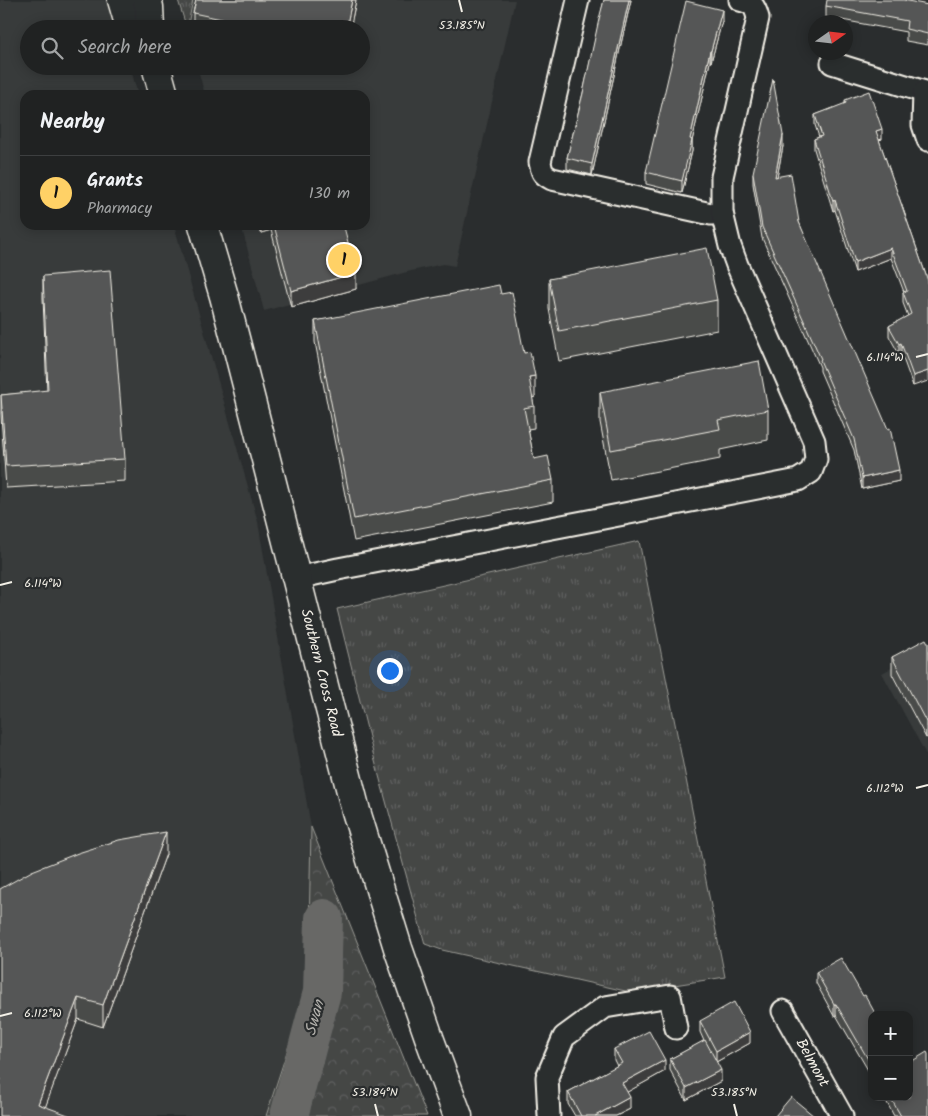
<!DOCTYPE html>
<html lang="en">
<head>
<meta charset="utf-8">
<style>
  body { margin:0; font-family:Kalam,sans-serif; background:#2d2f2f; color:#f1f3f6 }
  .controls { position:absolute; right:15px; bottom:15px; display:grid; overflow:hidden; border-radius:10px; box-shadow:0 2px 12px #0003 }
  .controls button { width:45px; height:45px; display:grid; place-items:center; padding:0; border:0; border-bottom:1px solid #3d3f40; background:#202222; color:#f1f3f6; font:25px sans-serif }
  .compass { position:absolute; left:808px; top:15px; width:45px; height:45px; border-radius:50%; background:#202222; box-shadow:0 2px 12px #0003; rotate:76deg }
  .you { position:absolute; left:389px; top:670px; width:18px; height:18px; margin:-12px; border:4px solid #fff; border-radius:50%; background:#1a73e8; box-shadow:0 0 0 8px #1a73e833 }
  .badge { display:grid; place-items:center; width:32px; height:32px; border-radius:50%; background:#ffd166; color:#111; font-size:16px; font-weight:700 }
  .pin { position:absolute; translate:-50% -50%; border:2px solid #fff; box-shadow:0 1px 5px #0006 }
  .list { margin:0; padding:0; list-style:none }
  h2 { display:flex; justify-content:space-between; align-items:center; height:65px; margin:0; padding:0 20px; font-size:21px }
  h2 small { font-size:16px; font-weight:400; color:#a2a4a5 }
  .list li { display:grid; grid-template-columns:32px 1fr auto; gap:15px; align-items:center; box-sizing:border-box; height:75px; padding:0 20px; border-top:1px solid #3d3f40 }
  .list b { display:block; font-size:19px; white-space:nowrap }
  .list p { margin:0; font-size:16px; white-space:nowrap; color:#a2a4a5 }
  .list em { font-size:16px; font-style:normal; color:#a2a4a5 }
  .icon { flex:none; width:28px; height:28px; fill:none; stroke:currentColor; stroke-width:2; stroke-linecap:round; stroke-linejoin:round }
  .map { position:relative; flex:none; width:928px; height:1116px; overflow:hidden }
  .search { position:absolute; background:#202222; box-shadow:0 2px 12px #0003; left:20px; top:20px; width:350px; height:55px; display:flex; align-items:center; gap:12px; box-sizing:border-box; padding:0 18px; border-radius:28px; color:#a2a4a5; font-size:19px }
  .panel { position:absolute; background:#202222; box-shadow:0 2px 12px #0003; left:20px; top:90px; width:350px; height:140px; border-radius:15px }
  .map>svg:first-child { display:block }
  .built { fill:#373a3a }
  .grass { fill:url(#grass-tufts); stroke:#9c9c96 }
  .forest { fill:url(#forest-crowns); stroke:#9c9c96 }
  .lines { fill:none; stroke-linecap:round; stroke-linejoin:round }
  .river { stroke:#676866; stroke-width:38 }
  .minor-casing { stroke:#f4f1e8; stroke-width:25 }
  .secondary-casing { stroke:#f4f1e8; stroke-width:31 }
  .minor { stroke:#2a2d2e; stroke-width:21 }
  .secondary { stroke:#2a2d2e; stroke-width:28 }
  .wall { fill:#494b4a; stroke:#f4f1e8 }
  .shaded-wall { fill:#3c3d3c; stroke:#f4f1e8 }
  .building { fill:#555756; stroke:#f4f1e8 }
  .ticks { fill:none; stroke:#f4f1e8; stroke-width:2 }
  .labels { text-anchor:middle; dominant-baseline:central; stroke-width:4.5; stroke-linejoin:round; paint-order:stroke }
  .street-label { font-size:15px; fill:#f4f1e8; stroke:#2a2d2e }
  .water-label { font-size:16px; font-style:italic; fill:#b5b3ae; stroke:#2a2d2e }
  .ticks-label { font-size:12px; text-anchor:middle; fill:#f4f1e8; stroke:#2a2d2e; stroke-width:4.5; stroke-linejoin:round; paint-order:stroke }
</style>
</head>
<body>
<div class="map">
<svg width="928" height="1116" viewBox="0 0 928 1116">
  <defs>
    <pattern id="grass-tufts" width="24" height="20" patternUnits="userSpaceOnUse" patternTransform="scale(1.25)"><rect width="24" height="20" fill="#444645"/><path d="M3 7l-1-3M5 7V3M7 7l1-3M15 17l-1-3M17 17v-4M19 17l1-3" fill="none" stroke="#606160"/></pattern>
    <pattern id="forest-crowns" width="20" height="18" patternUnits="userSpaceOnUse" patternTransform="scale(1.25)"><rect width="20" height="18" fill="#444645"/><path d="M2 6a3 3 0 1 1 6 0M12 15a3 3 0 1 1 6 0" fill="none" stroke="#606160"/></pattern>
  </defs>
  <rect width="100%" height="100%" fill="#2a2d2e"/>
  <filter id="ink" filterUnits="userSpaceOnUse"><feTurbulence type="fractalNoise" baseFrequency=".02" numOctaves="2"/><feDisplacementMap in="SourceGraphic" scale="10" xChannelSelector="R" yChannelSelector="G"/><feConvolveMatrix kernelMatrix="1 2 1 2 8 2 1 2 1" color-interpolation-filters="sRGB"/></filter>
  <g filter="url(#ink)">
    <g class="built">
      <polygon points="0,0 111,0 119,29 29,29 29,66 130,66 138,95 25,95 25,225 174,225 258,522 311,827 308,987 266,1116 0,1116"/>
      <polygon points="178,0 515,0 455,266 443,264 407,272 264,311 241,225 365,225 365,95 205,95 197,66 361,66 361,29 187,29"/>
      <polygon points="928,649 928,758 882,673"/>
    </g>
    <g class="grass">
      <polygon points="178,0 193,0 187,29"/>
      <polygon points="639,541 725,977 630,992 442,950 425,944 375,761 337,609"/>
    </g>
    <polygon class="forest" points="311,827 427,1116 266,1116 308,987"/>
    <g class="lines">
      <polyline class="river" points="289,1116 322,992 324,918"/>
      <g class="minor-casing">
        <g id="minor">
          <path d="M578,0L540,162C542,172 542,174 552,179L711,214L722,213"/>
          <polyline points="832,63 928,93"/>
          <polyline points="924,92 923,125 928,140"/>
          <path d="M297,578L338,569L583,522L798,480L811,472L816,459L814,441L737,265L730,246L722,213V177L758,18C755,6 753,3 740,0"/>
          <polyline points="783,1011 842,1116"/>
          <polyline points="549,1116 547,1077 564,1037 605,1007 670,996 676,1028"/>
        </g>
      </g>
      <g class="secondary-casing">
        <g id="secondary">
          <polyline points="122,0 127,17 134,29"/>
          <polyline points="147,0 149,7 150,29"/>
          <polyline points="156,66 164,95"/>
          <polyline points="203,225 224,296 237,346 356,811 398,948 430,1040 458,1116"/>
        </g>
      </g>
      <use href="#minor" class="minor"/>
      <use href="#secondary" class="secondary"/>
    </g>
    <g class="wall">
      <polygon points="196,0 356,0 350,29 193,29 193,13"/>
      <polygon points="604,0 631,0 623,35 592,175 567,169 567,158 583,93"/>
      <polygon points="928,5 928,45 906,41 906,32 826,17 826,6"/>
      <polygon points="722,21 711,62 710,62 692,141 692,151 682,193 646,184 646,172"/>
      <polygon points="845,100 882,139 879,140 928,281 913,386 901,353 899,354 889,336 889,326 908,316 903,303 903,292 904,292 891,258 855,272 835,210 833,211 814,149 814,139 819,137 815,125 815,115 845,104"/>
      <polygon points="783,146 777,177 799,222 899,481 862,489 854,450 820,371 820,367 762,238 753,184 753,173"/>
      <polygon points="259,225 342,225 356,289 291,307 271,230 261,233"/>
      <polygon points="43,276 125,459 125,481 6,488 1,416 1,395 47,391 43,298"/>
      <polygon points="549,279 717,300 717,330 559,361 549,309"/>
      <polygon points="501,294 524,353 535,397 532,398 534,406 534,428 528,429 534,459 553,480 553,502 354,541 315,342 315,321"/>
      <polygon points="600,392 768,410 768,440 720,450 720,459 611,480 600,422"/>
      <polygon points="928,643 926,738 892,674 892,657"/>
      <polygon points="166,854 103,1027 78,1019 45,1107 0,1116"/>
      <polygon points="816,972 863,996 872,1015 872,1077 836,1015 834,1016 816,983"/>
      <polygon points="700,1021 750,1043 716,1062 721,1081 686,1100 670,1070 670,1059 704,1041 700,1032"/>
      <polygon points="614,1049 665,1071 627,1092 630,1109 616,1116 575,1116 568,1104 568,1092 617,1066 614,1060"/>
      <polygon points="884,1097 909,1097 928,1116 894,1116"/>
    </g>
    <g class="shaded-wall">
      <polygon points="352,0 356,0 350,29 346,29"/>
      <polygon points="629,0 631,0 623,35 592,175 592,164"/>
      <polygon points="722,10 722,21 711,62 711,51"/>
      <polygon points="710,51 710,62 692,141 692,151 682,193 682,181 690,139"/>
      <polygon points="882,129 882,139 876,141 876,131"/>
      <polygon points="783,135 783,146 775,188 775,177"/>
      <polygon points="835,200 835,210 833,211 833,201"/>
      <polygon points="261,225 271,225 271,230 261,233"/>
      <polygon points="891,248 891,258 855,272 855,262"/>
      <polygon points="356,273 356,289 291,307 291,291"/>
      <polygon points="901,343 901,353 899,354 899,344"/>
      <polygon points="928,371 928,381 913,386 913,376"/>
      <polygon points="535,376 535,397 529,398 529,377"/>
      <polygon points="899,470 899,481 862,489 862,478"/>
      <polygon points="928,721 928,737 926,738 926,722"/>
      <polygon points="166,832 166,854 103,1027 103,1005"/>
      <polygon points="78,998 78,1019 42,1116 38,1104"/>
      <polygon points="834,1004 836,1004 836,1015 834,1016"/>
      <polygon points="750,1032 750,1043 716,1062 716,1051"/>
      <polygon points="665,1060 665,1071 622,1095 622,1083"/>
      <polygon points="721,1070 721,1081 686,1100 686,1088"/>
      <polygon points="630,1097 630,1109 616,1116 595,1116"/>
    </g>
    <g class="building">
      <polygon points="196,0 352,0 346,29 269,29 193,13"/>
      <polygon points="604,0 629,0 592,164 567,158 583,93 599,19"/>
      <polygon points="827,0 903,0 928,5 928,34 906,29 907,21 826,6"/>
      <polygon points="686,1 722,10 711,51 710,51 690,139 692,140 682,181 646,172"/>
      <polygon points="773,79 783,135 775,177 791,174 799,222 888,429 890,428 899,470 862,478 854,439 820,360 821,359 762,227 753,173"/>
      <polygon points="869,91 882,129 876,131 928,281 928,371 913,376 901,343 899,344 889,326 911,314 903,292 907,291 891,248 855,262 835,200 833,201 814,139 822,136 815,115 846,103 845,100"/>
      <polygon points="274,225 342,225 343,227 344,227 356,273 291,291"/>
      <polygon points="707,248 717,300 559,331 549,279"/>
      <polygon points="110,270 125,459 6,466 1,395 48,390 43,276"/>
      <polygon points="499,285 501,294 512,292 524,353 530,352 535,376 529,377 534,406 524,408 534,459 548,456 553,480 354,519 315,321"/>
      <polygon points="759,361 768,410 718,420 720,429 611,450 600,392"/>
      <polygon points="926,639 928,643 928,721 926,722 892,657"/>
      <polygon points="166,832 103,1005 78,998 38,1104 71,1116 0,1116 0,889 32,871 78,853 119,840"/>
      <polygon points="841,958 863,996 865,995 876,1015 872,1015 872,1066 836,1004 834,1004 816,972"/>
      <polygon points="734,1002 750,1032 716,1051 700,1021"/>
      <polygon points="649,1031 665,1060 622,1083 630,1097 595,1116 581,1116 568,1092 622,1063 614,1049"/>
      <polygon points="705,1040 721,1070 686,1088 670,1059"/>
      <polygon points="927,1052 928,1054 928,1116 901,1116 890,1097 909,1097 909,1063"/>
      <polygon points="791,1097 814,1116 775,1116"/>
    </g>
  </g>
  <path class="ticks" d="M459,0L462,12M916,357L928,354M0,585L12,582M916,788L928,785M0,1016L12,1013M375,1104L378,1116M734,1104L737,1116"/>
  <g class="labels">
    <g class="street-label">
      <text transform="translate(321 673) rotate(76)">Southern Cross Road</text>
      <text transform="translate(812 1063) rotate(61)">Belmont</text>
    </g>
    <g class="water-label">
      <text transform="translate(315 1018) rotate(-75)">Swan</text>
    </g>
  </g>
  <g class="ticks-label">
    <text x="462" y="29">53.185°N</text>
    <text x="885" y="361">6.114°W</text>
    <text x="43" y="587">6.114°W</text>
    <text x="885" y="792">6.112°W</text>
    <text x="43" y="1017">6.112°W</text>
    <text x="375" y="1096">53.184°N</text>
    <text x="734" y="1096">53.185°N</text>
  </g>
</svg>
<div class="controls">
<button>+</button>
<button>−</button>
</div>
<svg class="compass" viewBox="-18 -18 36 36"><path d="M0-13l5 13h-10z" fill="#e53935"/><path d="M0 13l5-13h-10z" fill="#a2a4a5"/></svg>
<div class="you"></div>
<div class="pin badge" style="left:344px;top:260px">1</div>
<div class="search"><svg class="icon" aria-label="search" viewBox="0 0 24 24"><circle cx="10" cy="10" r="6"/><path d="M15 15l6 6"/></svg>Search here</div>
<section class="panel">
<h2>Nearby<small></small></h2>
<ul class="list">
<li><span class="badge">1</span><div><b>Grants</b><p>Pharmacy</p></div><em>130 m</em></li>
</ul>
</section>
</div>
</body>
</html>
